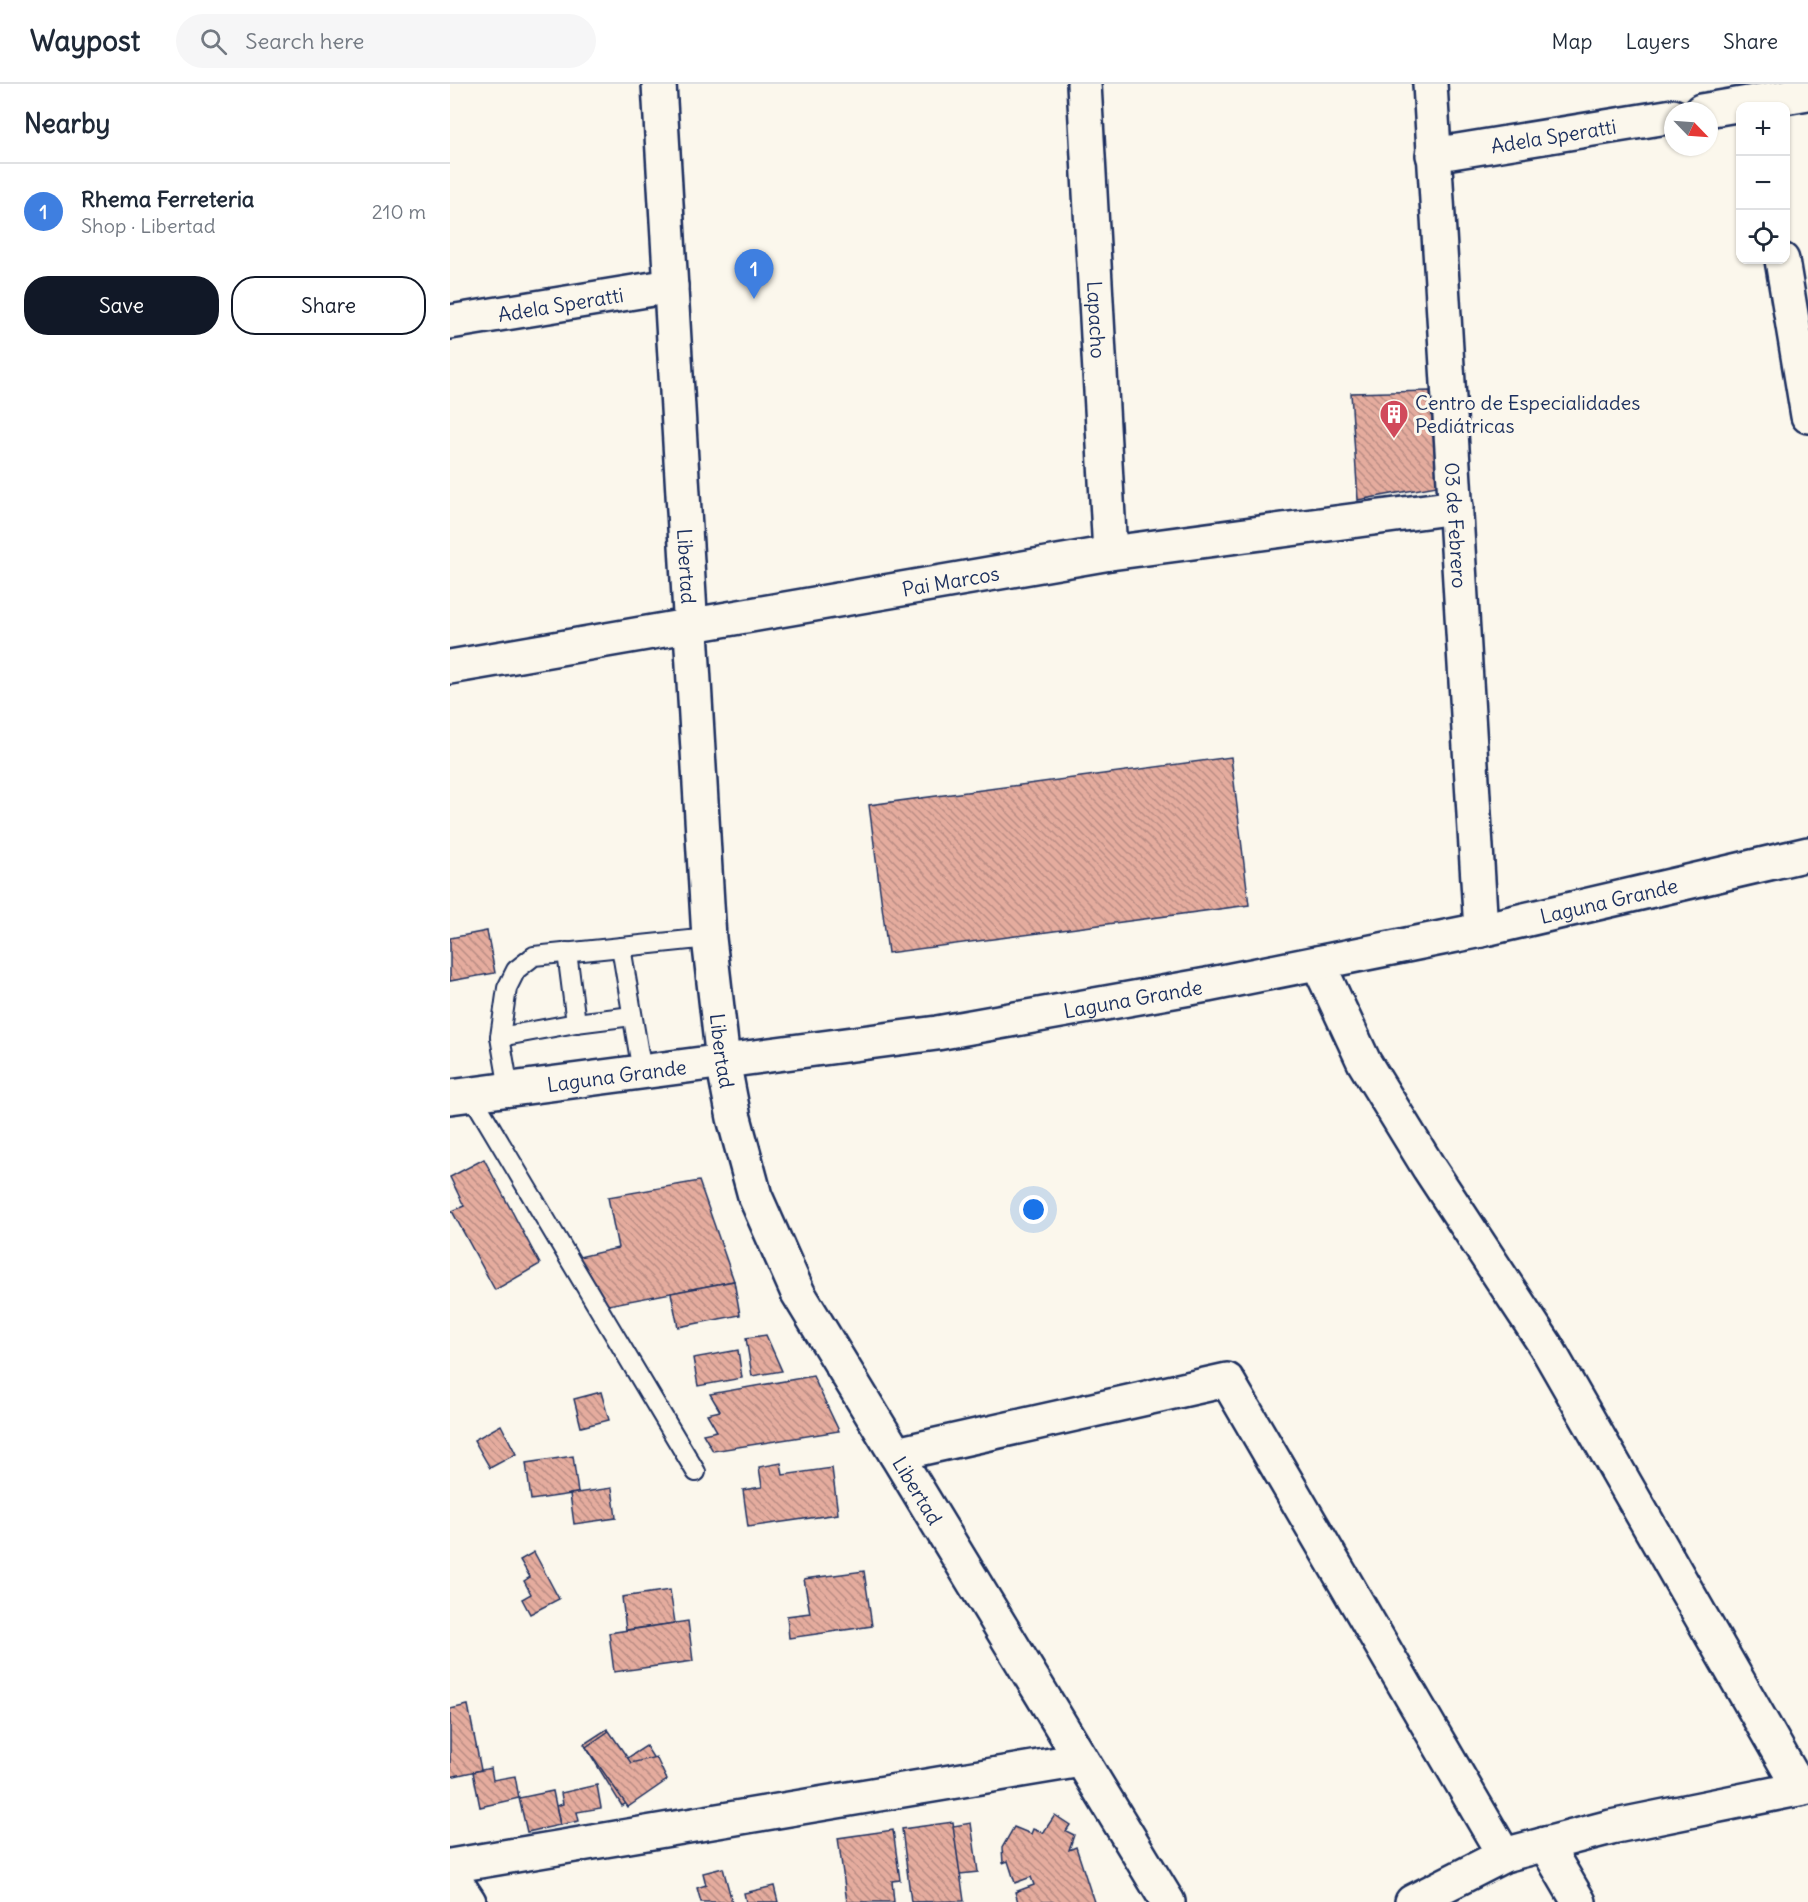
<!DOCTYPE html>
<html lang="en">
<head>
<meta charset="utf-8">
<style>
  body { margin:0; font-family:Delius,sans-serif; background:#f6f6f7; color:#1f2937 }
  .controls { position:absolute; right:18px; top:18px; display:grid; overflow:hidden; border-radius:12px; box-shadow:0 2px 4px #0004 }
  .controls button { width:54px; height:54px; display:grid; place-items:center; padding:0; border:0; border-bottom:2px solid #e0e1e3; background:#fff; color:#1f2937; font:30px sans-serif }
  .compass { position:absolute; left:1214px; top:18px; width:54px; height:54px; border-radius:50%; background:#fff; box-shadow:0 2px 4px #0004; rotate:115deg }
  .you { position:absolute; left:584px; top:1126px; width:21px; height:21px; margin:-15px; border:4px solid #fff; border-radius:50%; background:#1a73e8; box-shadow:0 0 0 9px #1a73e833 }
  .badge { display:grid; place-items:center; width:39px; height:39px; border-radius:50%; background:#111827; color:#fff; font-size:20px; font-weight:700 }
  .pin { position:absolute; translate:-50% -50px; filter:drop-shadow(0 2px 3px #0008) }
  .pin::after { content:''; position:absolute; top:32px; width:21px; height:18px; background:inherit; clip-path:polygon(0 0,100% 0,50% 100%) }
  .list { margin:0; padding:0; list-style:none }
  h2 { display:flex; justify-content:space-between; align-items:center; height:78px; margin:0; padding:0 24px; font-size:26px }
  h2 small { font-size:20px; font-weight:400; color:#747a83 }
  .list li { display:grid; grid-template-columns:39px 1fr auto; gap:18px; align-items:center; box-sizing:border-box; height:96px; padding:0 24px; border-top:2px solid #e0e1e3 }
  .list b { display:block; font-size:22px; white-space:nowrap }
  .list p { margin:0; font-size:20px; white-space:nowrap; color:#747a83 }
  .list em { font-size:20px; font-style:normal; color:#747a83 }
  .actions { display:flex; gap:12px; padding:18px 24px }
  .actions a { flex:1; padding:14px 0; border:2px solid #111827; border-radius:24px; text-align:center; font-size:21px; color:#111827 }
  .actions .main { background:#111827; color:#fff }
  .icon { flex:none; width:33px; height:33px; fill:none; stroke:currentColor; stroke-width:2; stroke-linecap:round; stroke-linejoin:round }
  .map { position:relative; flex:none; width:1358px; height:1818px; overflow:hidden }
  header { display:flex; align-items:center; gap:36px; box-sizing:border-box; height:84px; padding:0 30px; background:#fff; border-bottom:2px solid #e0e1e3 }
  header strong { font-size:28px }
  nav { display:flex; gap:33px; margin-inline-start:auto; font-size:21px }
  .search { width:420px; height:54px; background:#f6f6f7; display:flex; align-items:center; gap:15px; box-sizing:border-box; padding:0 21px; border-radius:33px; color:#747a83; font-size:22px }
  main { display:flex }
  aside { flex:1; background:#fff }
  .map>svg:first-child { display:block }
  .building { fill:url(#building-back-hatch); stroke:#1b2f5e; stroke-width:1.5 }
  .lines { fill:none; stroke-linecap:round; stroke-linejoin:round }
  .service-casing { stroke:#1b2f5e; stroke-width:22 }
  .minor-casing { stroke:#1b2f5e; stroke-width:38 }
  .secondary-casing { stroke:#1b2f5e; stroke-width:38 }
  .service { stroke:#fbf7ec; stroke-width:18 }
  .minor { stroke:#fbf7ec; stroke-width:33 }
  .secondary { stroke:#fbf7ec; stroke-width:33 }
  .labels { text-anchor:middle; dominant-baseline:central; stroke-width:6; stroke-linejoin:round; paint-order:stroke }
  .street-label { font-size:20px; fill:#1b2f5e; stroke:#fbf7ec }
  .poi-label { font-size:20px; fill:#1b2f5e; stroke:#fbf7ec; text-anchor:start }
</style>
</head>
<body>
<header>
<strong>Waypost</strong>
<div class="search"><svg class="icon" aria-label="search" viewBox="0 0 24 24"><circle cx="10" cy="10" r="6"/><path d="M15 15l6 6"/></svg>Search here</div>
<nav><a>Map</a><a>Layers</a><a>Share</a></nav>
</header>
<main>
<aside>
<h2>Nearby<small></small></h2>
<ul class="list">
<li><span class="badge" style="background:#3f7fe0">1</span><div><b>Rhema Ferreteria</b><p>Shop · Libertad</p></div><em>210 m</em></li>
</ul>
<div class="actions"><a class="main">Save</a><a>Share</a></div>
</aside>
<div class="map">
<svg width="1358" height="1818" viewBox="0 0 1358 1818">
  <defs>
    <pattern id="building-back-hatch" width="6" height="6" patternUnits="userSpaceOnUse" patternTransform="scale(1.5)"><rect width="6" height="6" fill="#e5ac9e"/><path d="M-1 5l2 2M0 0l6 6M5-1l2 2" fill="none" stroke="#b98c84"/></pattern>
  </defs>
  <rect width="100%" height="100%" fill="#fbf7ec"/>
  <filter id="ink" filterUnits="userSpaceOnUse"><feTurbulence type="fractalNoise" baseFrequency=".0167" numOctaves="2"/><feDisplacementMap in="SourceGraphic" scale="12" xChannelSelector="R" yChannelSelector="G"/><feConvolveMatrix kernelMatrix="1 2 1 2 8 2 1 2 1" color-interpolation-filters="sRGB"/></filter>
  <g filter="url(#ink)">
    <g class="building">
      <polygon points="980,307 987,402 908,416 901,309"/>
      <polygon points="781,673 799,821 438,869 419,721"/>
      <polygon points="37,847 45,889 0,897 0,854"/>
      <polygon points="34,1075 90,1180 45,1206 2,1127 14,1122 0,1093"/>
      <polygon points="249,1097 284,1197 148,1223 125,1174 168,1164 158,1113"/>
      <polygon points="284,1197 290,1231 228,1243 221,1209"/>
      <polygon points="316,1251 332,1287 302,1292 296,1254"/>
      <polygon points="288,1266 292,1294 248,1302 243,1274"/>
      <polygon points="363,1292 389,1347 263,1367 253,1350 267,1347 257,1330 270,1327 260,1310"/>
      <polygon points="151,1308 159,1336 131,1343 124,1315"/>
      <polygon points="51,1341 66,1370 40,1384 24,1356"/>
      <polygon points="123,1372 128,1409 81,1416 76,1379"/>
      <polygon points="331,1379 333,1391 382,1384 388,1430 298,1443 293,1406 312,1403 309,1383"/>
      <polygon points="162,1404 166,1434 124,1440 120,1410"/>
      <polygon points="84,1468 109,1515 80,1530 72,1515 81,1510 74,1497 80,1493 70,1476"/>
      <polygon points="414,1487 422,1542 339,1554 337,1532 360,1529 354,1495"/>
      <polygon points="220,1506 225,1539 176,1546 172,1513"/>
      <polygon points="238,1537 243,1577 164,1588 159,1549"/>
      <polygon points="18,1621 31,1686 0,1693 0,1625"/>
      <polygon points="157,1645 176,1675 196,1662 216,1694 172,1722 134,1660"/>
      <polygon points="159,1647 181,1679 206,1673 217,1696 178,1723 136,1663"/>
      <polygon points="41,1684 43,1696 65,1692 69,1714 30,1723 23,1688"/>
      <polygon points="147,1701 151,1724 127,1728 129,1737 110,1741 106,1722 113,1720 111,1709"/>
      <polygon points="103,1707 110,1741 77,1748 69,1714"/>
      <polygon points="605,1731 620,1741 616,1747 624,1751 619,1766 626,1763 644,1818 568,1818 565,1808 584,1801 581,1793 565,1799 558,1777 553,1779 552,1764 564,1743 581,1750 583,1745 593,1749"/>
      <polygon points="503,1738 514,1817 461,1818 452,1745"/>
      <polygon points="521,1739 528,1788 510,1790 503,1742"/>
      <polygon points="443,1746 450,1796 442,1797 444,1818 397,1818 388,1754"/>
      <polygon points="273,1784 282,1818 251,1818 247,1804 256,1801 253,1789"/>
      <polygon points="324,1802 328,1818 296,1818 294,1809"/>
    </g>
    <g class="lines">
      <g class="service-casing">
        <g id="service">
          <polyline points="171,863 192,988"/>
          <polyline points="117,868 126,939"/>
          <polyline points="50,953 126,939 182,932"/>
          <polyline points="59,1005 50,953 57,904 66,886 84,872 259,854"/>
          <polyline points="21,1010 246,1388"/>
        </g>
      </g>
      <g class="minor-casing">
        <g id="minor">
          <path id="s1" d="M634,0L660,469"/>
          <path id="s2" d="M980,0L1031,846"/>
          <polyline points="1251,27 1358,9"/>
          <path id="s3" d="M983,71L1223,32"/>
          <polyline points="1332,176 1358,332"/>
          <path id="s4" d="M0,238L221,202"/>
          <path id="s5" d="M0,583L660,469L1006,423"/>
          <polyline points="868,879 914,978 979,1084 1096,1262 1350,1705"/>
          <polyline points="446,1370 777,1296 1054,1771"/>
          <polyline points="1095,1760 1129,1818"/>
          <polyline points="0,1782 631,1676"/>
          <polyline points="0,1789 19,1818"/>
          <polyline points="962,1818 1054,1771 1161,1743 1358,1703"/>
        </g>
      </g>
      <g class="secondary-casing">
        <g id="secondary">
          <path id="s6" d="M209,0L259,854L273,977L284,1034L305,1112L348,1209L718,1818"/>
          <path id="s7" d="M0,1013L487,949L757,901L1031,846L1358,770"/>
        </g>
      </g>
      <use href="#service" class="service"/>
      <use href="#minor" class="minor"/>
      <use href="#secondary" class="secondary"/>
    </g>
  </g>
  <defs>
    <g id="building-pin" transform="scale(1.5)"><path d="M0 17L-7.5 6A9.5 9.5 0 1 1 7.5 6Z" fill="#d1495b" stroke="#fbf7ec"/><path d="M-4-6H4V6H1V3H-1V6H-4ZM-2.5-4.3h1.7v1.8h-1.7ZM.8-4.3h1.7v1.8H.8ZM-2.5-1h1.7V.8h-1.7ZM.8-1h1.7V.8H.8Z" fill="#fff"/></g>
  </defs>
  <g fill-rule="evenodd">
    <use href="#building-pin" x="944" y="330"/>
  </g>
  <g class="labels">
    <g class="street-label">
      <text stroke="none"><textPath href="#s3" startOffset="122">Adela Speratti</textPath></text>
      <text stroke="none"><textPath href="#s4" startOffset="112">Adela Speratti</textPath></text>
      <text stroke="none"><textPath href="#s1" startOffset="236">Lapacho</textPath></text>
      <text stroke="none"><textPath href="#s2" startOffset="442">03 de Febrero</textPath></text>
      <text stroke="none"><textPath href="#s6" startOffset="483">Libertad</textPath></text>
      <text stroke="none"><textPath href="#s5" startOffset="508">Pai Marcos</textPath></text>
      <text stroke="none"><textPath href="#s7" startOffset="1176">Laguna Grande</textPath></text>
      <text stroke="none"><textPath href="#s7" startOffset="690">Laguna Grande</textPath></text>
      <text stroke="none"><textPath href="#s6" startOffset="969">Libertad</textPath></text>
      <text stroke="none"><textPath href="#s7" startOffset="168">Laguna Grande</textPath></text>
      <text stroke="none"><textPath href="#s6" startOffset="1455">Libertad</textPath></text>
    </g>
    <g class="poi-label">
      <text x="965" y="318">Centro de Especialidades<tspan x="965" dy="23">Pediátricas</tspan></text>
    </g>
  </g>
</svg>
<div class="controls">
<button>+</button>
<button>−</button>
<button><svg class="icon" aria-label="locate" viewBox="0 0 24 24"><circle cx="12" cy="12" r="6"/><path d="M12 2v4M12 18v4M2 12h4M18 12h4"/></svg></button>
</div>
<svg class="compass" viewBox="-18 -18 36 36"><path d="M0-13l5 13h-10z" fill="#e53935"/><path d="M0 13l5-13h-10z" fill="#747a83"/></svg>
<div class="you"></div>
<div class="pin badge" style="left:304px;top:215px;background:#3f7fe0">1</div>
</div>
</main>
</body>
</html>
